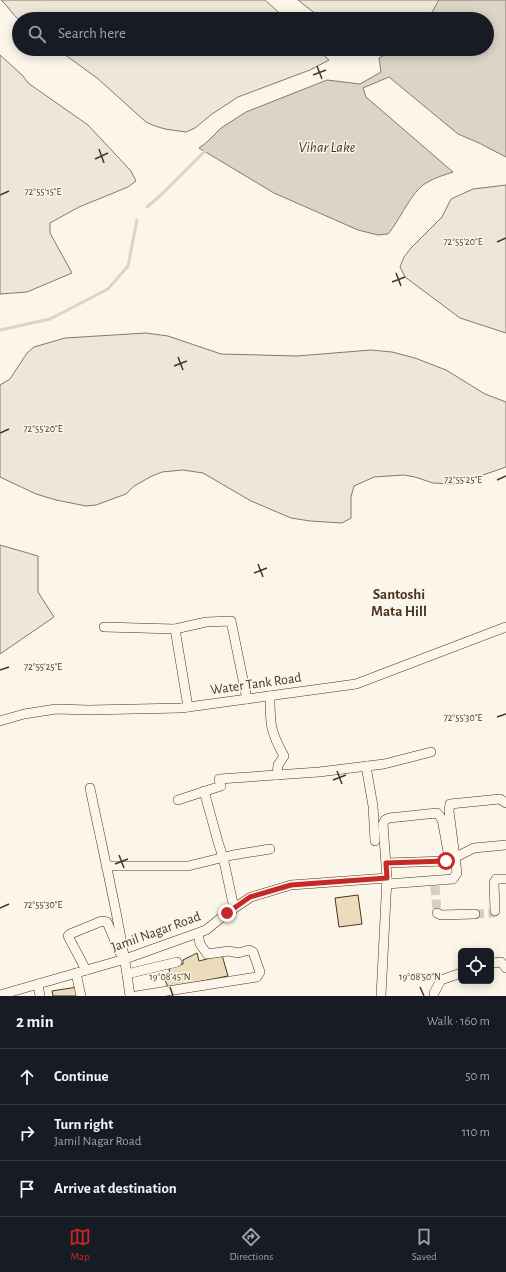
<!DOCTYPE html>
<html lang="en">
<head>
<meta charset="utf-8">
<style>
  body { margin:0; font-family:"Alegreya Sans",sans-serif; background:#242831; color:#f1f3f6 }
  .controls { position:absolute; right:12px; bottom:12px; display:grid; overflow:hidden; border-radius:6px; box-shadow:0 2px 10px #0003 }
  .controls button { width:36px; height:36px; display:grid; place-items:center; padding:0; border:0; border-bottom:1px solid #363941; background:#171b24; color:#f1f3f6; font:20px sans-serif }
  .stop { position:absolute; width:12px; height:12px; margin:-9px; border:3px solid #c62828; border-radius:50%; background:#fff }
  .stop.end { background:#c62828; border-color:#fff; box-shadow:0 1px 4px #0008 }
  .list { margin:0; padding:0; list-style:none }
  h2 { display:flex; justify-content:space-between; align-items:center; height:52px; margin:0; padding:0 16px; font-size:17px }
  h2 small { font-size:13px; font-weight:400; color:#9ea1a6 }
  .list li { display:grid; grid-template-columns:26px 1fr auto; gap:12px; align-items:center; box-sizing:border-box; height:56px; padding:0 16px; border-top:1px solid #363941 }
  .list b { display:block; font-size:15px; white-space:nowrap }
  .list p { margin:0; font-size:13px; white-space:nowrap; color:#9ea1a6 }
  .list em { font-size:13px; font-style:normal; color:#9ea1a6 }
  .icon { flex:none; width:22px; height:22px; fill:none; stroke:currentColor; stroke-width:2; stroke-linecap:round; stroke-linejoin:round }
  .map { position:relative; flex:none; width:506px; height:996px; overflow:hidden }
  .search { position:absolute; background:#171b24; box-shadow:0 2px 10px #0003; left:12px; right:12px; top:12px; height:44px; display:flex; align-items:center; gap:10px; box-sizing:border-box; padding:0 14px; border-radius:22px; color:#9ea1a6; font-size:15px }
  .sheet { height:220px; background:#171b24 }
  nav { display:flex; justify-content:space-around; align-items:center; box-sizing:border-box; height:56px; border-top:1px solid #363941; background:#171b24; font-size:11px; color:#9ea1a6 }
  nav a { display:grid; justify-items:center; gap:2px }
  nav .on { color:#c62828 }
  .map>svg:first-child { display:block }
  .green { fill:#ede6d9; stroke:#887966 }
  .water { fill:#dcd4c6; stroke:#887966 }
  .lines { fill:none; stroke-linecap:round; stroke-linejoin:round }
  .stream { stroke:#dcd4c6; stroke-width:3 }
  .building { fill:#ecdcbc; stroke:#4a3520 }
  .minor-tunnel { stroke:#d8cfc1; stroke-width:9; stroke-dasharray:9 4.5; stroke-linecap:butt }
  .minor-casing { stroke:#4a3520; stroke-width:10 }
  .minor { stroke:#fbf6e9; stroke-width:9 }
  .route { stroke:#c62828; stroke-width:5 }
  .ticks { fill:none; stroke:#4a3520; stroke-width:1.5 }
  .labels { text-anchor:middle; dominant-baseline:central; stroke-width:3; stroke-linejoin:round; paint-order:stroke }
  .street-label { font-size:14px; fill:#4a3520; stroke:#fbf6e9 }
  .water-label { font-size:15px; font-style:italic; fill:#4a3520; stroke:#fbf6e9 }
  .neighbourhood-label { font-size:15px; font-weight:bold; fill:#4a3520; stroke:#fbf6e9 }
  .ticks-label { font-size:10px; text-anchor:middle; fill:#4a3520; stroke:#fbf6e9; stroke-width:3; stroke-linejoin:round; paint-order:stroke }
</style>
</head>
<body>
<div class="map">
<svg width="506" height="996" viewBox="0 0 506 996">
  <rect width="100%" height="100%" fill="#fbf6e9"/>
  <g class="green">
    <path d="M1,0H265L286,19H19V20C13,15 8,6 1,0Z"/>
    <polygon points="298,0 450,0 451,19 322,19"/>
    <polygon points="57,49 317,49 329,60 310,70 238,97 212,114 195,128 186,132 165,129 155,126 146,122 97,78"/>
    <polygon points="0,55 23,76 28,83 88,125 131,171 136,181 128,187 79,207 50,223 50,233 72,273 27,292 0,294"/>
    <polygon points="506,185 506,333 460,318 405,277 400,267 404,257 411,248 442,217 451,199 473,189"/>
    <polygon points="146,333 168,336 221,354 297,356 371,350 392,352 415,358 446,370 485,394 506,402 506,467 463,482 453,484 433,483 415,477 404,475 374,477 354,486 351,497 351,518 342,523 310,521 291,518 251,501 203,473 183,470 162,472 152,476 134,486 126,494 96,505 86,506 56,500 36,494 0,477 0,385 10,379 27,353 34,347 65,338"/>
    <polygon points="0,545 38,556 38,592 54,617 0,654"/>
  </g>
  <path class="water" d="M439,0H506V157L479,143L458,134L389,77L363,88L366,97L453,172C444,175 434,178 426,183C411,192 400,220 388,234L378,235L358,230L274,193L199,148L207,142L221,128L246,112L327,80L360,84L381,72L379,58L396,49H487V19H428Z"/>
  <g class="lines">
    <g class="stream">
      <polyline points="147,207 162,194 205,151 208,150"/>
      <polyline points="0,330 50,319 108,289 128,266 137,220"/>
    </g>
  </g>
  <g class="building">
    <polygon points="358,895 362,924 339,927 335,898"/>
    <polygon points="197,953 199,961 222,955 228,976 168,988 164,977 170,975 169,969 170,969 171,966 183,964 183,960"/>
    <polygon points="77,987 78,996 53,996 52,991"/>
  </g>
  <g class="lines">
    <g class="minor-tunnel">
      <polyline points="435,886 437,913"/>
      <polyline points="475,914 493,913 495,911"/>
    </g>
    <g class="minor-casing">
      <g id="minor">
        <polyline points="104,627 175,629 206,622 231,621 247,699"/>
        <polyline points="175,629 188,707"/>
        <path d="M270,696C270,723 270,731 284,756L278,765L277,775"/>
        <polyline points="0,721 24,714 56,709 89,710 181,708 356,684 506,627"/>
        <polyline points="366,766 373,806 375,841"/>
        <path d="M90,788C104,857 121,926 130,996"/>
        <polyline points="204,791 218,842 223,857 234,908"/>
        <polyline points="178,800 221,786 219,779 319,772 384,764 431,752"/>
        <polyline points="456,857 474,848 506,845"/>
        <polyline points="386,863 446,861 449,857 442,819 437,813 389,818 385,820 383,824 387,878"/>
        <polyline points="106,866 188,866 233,855 270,849"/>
        <polyline points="387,884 453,879 457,873 449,811 450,804 500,799 506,803"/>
        <polyline points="495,911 494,883 496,879 506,879"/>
        <polyline points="437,913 441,915 475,914"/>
        <polyline points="491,963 501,962 506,968"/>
        <polyline points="86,970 68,936 70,934 102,921 107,922 120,953"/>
        <polyline points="76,973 81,996"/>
        <polyline points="127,974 177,962"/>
        <polyline points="38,984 40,996"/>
        <polyline points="0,995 125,959 206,930 227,913 251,897 291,885 387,878 381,996"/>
        <polyline points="136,996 257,977 260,972 253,952 249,950 238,953 229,951 207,954 200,944 198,934"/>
        <polyline points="434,996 434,993 441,980 461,973"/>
      </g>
    </g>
    <use href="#minor" class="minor"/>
  </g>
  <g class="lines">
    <polyline class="route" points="227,913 250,897 291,885 387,878 386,863 446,861"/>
  </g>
  <path class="ticks" d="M317,66L322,79M313,75L326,70M99,149L104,163M95,159L108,153M0,195L9,191M497,242L506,238M396,273L401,286M392,282L405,277M178,357L183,370M174,366L187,361M0,433L9,429M497,480L506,476M258,564L263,577M254,573L267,568M0,670L9,667M497,717L506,714M337,771L342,784M333,780L346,775M119,855L124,868M115,864L128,859M0,908L9,904M170,987L173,996M420,987L424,996"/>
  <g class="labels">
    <g class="street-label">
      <text transform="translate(256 684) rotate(-8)">Water Tank Road</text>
      <text transform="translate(156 932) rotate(-20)">Jamil Nagar Road</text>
    </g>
    <g class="water-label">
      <text x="327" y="147">Vihar Lake</text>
    </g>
    <g class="neighbourhood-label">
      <text x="399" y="594">Santoshi<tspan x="399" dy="17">Mata Hill</tspan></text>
    </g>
  </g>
  <g class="ticks-label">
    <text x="43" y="195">72°55'15"E</text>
    <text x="463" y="245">72°55'20"E</text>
    <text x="43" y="432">72°55'20"E</text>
    <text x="463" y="483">72°55'25"E</text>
    <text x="43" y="670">72°55'25"E</text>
    <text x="463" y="721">72°55'30"E</text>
    <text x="43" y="908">72°55'30"E</text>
    <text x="170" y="980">19°08'45"N</text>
    <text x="420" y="980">19°08'50"N</text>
  </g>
</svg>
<div class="controls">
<button><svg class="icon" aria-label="locate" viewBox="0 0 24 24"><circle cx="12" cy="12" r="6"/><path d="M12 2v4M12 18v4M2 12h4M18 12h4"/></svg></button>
</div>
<div class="stop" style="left:446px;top:861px"></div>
<div class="stop end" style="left:227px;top:913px"></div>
<div class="search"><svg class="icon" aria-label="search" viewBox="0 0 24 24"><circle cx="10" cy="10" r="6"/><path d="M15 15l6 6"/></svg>Search here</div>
</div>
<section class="sheet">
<h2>2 min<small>Walk · 160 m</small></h2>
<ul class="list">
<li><svg class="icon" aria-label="ahead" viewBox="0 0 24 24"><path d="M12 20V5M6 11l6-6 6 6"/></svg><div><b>Continue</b></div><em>50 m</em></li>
<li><svg class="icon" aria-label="right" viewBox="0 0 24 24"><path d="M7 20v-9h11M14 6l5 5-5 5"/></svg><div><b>Turn right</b><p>Jamil Nagar Road</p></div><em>110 m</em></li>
<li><svg class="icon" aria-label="arrive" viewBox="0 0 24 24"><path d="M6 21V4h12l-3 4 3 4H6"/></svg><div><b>Arrive at destination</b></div></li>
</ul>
</section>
<nav>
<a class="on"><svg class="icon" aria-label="map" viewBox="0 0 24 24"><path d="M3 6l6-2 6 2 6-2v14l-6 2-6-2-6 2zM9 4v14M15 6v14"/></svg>Map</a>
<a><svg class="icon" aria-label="directions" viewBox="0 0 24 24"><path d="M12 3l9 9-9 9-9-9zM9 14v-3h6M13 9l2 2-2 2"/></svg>Directions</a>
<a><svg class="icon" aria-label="saved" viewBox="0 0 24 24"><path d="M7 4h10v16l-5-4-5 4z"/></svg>Saved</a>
</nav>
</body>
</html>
